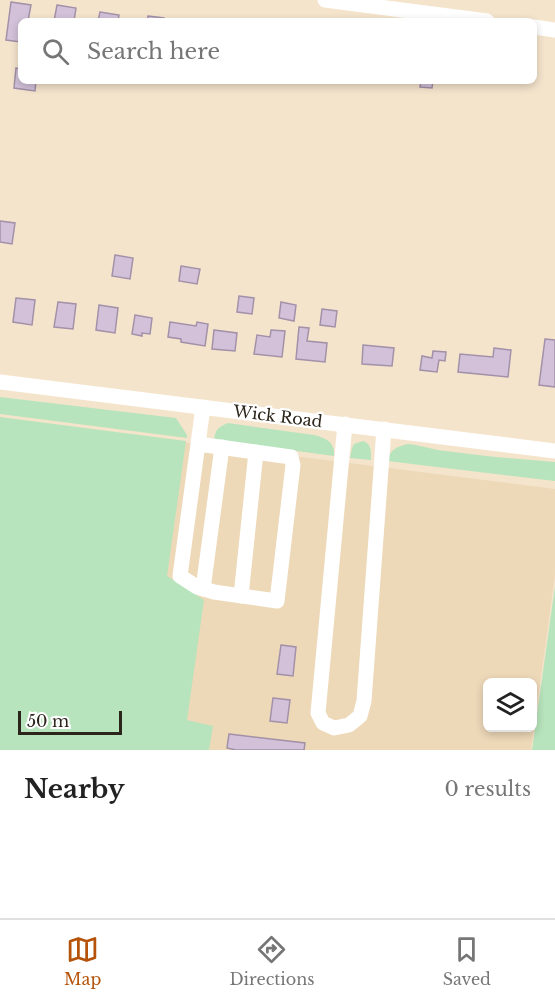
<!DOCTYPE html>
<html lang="en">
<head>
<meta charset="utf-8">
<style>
  body { margin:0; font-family:"Libre Baskerville",serif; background:#f6f6f6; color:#222 }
  .controls { position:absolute; right:18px; bottom:18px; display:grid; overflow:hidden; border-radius:9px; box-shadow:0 3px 9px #0003 }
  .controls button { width:54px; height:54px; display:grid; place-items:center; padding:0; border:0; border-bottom:2px solid #e0e0e0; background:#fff; color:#222; font:30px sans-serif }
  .scale { position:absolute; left:18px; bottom:15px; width:104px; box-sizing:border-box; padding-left:6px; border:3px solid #2b251b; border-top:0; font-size:16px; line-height:21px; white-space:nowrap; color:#2b251b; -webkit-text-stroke:4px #fff; paint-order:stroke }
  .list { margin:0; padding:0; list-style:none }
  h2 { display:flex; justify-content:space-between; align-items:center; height:78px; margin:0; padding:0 24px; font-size:26px }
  h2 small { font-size:20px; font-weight:400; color:#767676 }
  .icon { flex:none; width:33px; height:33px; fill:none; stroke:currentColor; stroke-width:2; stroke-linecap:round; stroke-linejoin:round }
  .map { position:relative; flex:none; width:555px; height:750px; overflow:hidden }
  .search { position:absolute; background:#fff; box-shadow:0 3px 9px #0003; left:18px; right:18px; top:18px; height:66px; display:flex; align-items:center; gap:15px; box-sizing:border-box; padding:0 21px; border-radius:9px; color:#767676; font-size:22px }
  .sheet { height:168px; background:#fff }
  nav { display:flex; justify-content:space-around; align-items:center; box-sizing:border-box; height:84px; border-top:2px solid #e0e0e0; background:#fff; font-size:16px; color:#767676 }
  nav a { display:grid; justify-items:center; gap:3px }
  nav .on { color:#b45309 }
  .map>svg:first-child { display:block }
  .built { fill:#edd8b8; fill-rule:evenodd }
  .green { fill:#b7e4bc }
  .building { fill:#d2c1d9; stroke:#a291a8; stroke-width:1.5 }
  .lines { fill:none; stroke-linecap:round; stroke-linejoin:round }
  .minor { stroke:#fff; stroke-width:15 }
  .labels { text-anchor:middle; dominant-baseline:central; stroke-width:4.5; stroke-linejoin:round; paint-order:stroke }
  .street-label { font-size:16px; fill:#2b251b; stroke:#fff }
</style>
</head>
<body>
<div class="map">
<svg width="555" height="750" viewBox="0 0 555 750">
  <rect width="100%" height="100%" fill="#f5e4cc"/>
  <path class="built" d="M0,419L555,489V575L531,750H0ZM488,682H532V728H488Z"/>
  <g class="green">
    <polygon points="0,397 176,418 187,435 187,438 0,414"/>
    <polygon points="0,417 186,441 167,576 204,600 187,720 213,726 209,750 0,750"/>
    <path d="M228,423L314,435C326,438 335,442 334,456L214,440C215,430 218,427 228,423Z"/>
    <path d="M363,441C372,444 371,452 371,460L350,458L352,448L354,444Z"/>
    <path d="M408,444C421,445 433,450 446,451C482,456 518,459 555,462V481L387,461C391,449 396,447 408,444Z"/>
    <polygon points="555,586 555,750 532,750"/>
  </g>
  <g class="building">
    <polygon points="11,2 31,5 28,21 21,21 21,42 6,40"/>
    <polygon points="57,5 76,8 74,21 54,21"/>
    <polygon points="100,12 119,15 118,21 98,21"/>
    <polygon points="148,16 164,18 164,21 147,21"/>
    <polygon points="16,68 21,69 21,81 36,81 35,91 14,88"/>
    <polygon points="421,81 433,81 432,88 420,87"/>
    <polygon points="0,221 15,223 12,244 0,242"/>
    <polygon points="115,255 133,258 130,279 112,276"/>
    <polygon points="181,266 200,269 197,284 179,281"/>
    <polygon points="239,296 254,298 252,314 237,312"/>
    <polygon points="16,298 35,300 32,325 13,322"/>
    <polygon points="58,302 76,304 73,329 54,327"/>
    <polygon points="281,302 296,305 294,321 279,318"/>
    <polygon points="99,305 118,308 115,333 96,330"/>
    <polygon points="322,309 337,311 335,327 320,325"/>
    <polygon points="135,315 152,318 150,334 142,333 142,336 132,334"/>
    <polygon points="170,322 196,326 197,322 208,324 205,346 181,342 181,339 168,337"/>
    <polygon points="299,327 309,328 307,341 327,343 325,362 296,359"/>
    <polygon points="214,330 237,333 235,351 212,349"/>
    <polygon points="271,330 285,331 282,357 254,354 257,335 270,337"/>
    <polygon points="545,339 555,340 555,387 539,385"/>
    <polygon points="363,345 394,348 392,366 362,364"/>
    <polygon points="494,348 511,350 508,377 458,372 460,354 493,357"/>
    <polygon points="433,351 446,352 445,361 439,360 437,372 420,370 422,356 432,358"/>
    <polygon points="281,645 296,647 293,676 277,674"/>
    <polygon points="273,698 290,700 287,723 270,721"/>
    <polygon points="229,734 305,743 304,750 305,750 236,750 227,748"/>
  </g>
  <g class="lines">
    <g class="minor">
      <polyline points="325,0 487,21"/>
      <polyline points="534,27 555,30"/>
      <polyline points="0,382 555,451"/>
      <polyline points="345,424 318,713 323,723 334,728 349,725 360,716 364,701 384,429"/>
      <polyline points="198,444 291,457 293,465 277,601 214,592 197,587 180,576 203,407"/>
      <polyline points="203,589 222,447"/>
      <polyline points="241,596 256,452"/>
    </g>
  </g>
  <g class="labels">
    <g class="street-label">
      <text transform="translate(278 416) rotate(7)">Wick Road</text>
    </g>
  </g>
</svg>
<div class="controls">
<button><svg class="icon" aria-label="layers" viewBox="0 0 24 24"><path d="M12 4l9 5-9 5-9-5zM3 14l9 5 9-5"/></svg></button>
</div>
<div class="scale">50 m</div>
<div class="search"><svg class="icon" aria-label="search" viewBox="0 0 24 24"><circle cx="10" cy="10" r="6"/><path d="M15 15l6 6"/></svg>Search here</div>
</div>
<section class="sheet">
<h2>Nearby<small>0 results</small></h2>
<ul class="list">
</ul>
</section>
<nav>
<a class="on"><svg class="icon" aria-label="map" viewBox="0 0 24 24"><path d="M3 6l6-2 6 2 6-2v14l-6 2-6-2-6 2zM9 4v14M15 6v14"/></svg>Map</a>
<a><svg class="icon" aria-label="directions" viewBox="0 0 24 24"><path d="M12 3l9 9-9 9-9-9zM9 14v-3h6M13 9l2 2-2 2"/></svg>Directions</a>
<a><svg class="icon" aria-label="saved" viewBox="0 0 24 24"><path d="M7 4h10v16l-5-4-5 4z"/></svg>Saved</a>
</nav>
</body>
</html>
